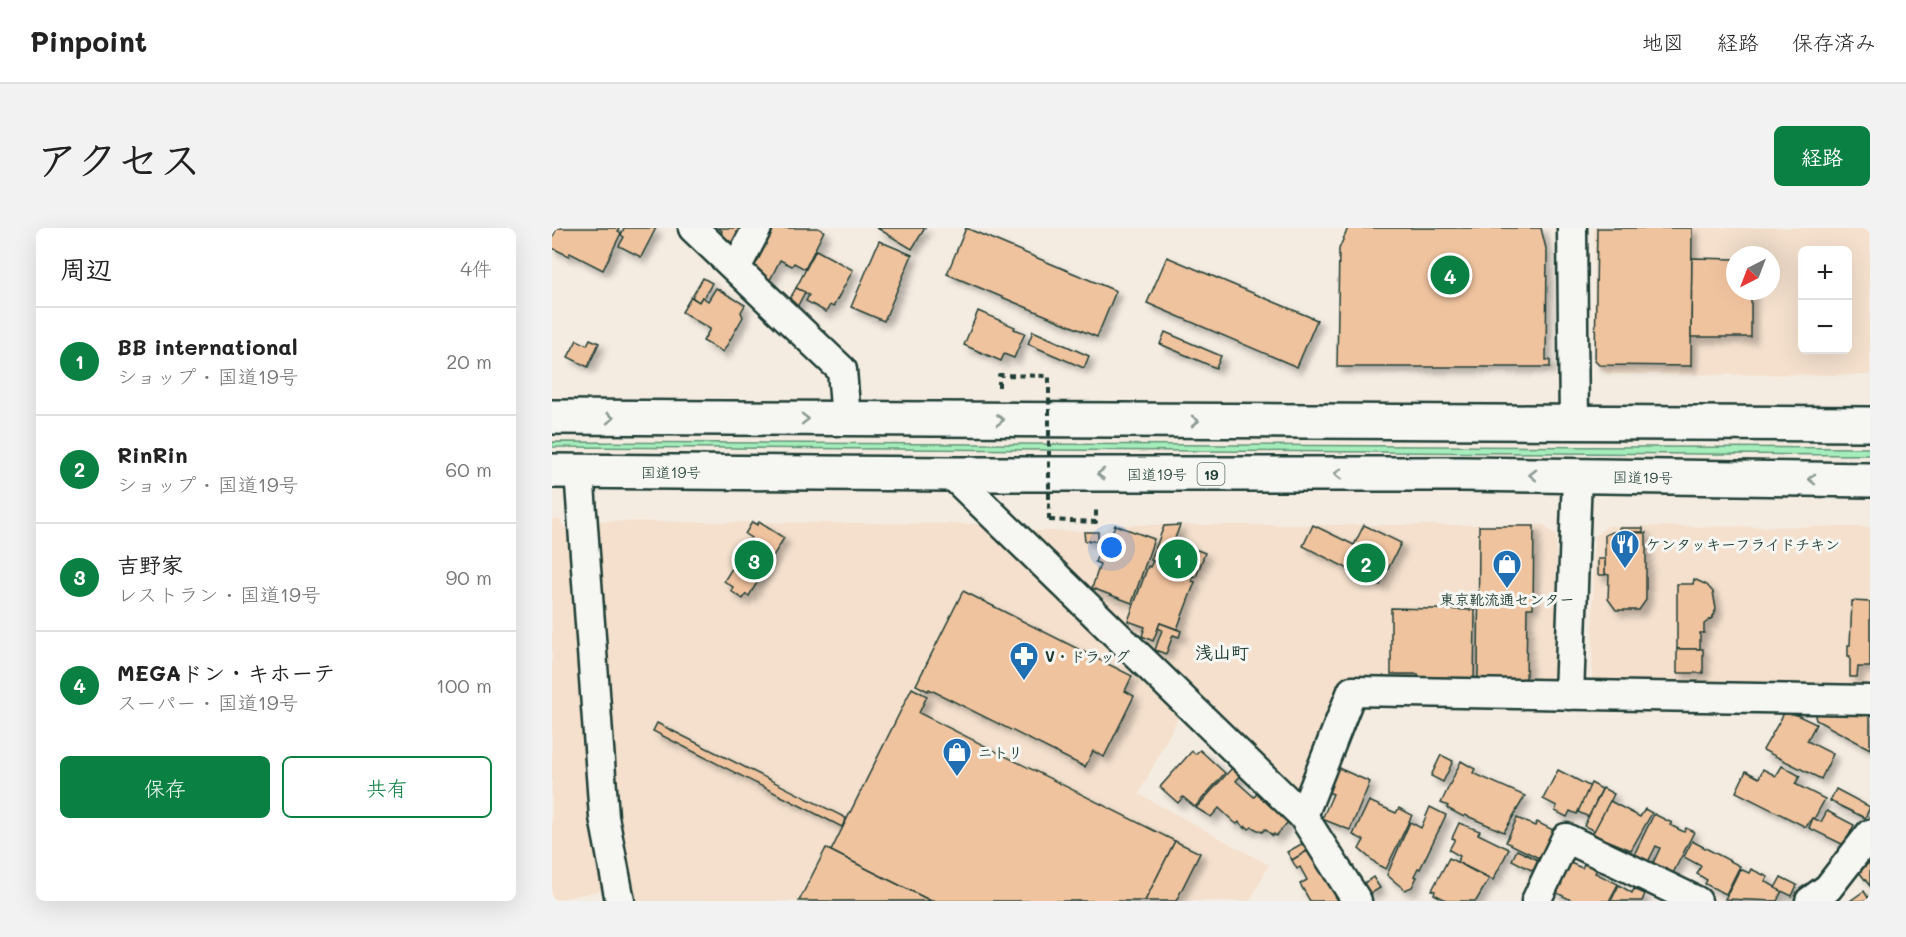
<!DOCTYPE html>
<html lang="ja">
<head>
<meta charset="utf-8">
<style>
  body { margin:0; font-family:Mali,"Klee One",sans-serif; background:#f2f2f2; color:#222 }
  .controls { position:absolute; right:18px; top:18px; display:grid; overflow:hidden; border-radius:9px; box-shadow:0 6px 24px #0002 }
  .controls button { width:54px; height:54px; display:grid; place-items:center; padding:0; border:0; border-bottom:2px solid #e0e0e0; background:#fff; color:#222; font:30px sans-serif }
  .compass { position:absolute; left:1174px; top:18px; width:54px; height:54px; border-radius:50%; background:#fff; box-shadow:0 6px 24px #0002; rotate:222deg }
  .you { position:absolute; left:560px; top:320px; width:21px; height:21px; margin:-15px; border:4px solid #fff; border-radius:50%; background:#1a73e8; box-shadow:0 0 0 9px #1a73e833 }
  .badge { display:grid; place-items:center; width:39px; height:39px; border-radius:50%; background:#0b8043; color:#fff; font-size:20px; font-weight:700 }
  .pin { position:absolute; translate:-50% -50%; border:3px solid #fff; box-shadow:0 2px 6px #0006 }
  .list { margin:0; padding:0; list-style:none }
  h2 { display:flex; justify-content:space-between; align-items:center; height:78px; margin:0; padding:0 24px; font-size:26px }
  h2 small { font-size:20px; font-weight:400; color:#767676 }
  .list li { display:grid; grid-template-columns:39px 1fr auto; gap:18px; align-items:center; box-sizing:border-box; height:108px; padding:0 24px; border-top:2px solid #e0e0e0 }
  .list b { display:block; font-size:22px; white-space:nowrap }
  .list p { margin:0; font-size:20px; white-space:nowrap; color:#767676 }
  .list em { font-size:20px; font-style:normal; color:#767676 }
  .actions { display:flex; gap:12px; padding:18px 24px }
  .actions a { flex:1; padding:14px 0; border:2px solid #0b8043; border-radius:9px; text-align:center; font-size:21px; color:#0b8043 }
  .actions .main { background:#0b8043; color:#fff }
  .map { position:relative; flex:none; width:1318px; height:673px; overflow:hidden; border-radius:9px }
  header { display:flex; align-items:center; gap:36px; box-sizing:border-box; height:84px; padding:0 30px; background:#fff; border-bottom:2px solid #e0e0e0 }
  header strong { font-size:28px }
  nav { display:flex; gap:33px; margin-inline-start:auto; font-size:21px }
  .intro { display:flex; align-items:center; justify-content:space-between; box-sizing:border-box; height:144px; padding:0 36px }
  h1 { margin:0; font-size:42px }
  .button { padding:15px 27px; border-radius:9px; background:#0b8043; color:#fff; font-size:21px; font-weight:700 }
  main { display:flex; gap:36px; padding:0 36px }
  aside { flex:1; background:#fff; border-radius:9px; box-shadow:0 6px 24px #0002 }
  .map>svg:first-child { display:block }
  .built { fill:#f4e0cd; fill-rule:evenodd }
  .green { fill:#a5edbb; stroke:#629578; stroke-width:1.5 }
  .building { fill:#f0c39f; stroke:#1f3d34; stroke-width:1.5; filter:url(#shadow) }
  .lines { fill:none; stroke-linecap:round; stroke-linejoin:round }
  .street-casing { stroke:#1f3d34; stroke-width:33 }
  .highway-casing { stroke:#1f3d34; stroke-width:38 }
  .path { stroke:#1f3d34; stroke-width:4; stroke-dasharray:6 4.5; stroke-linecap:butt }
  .street { stroke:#f6f6f2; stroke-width:28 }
  .highway { stroke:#f6f6f2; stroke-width:33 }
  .path-bridge { stroke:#1f3d34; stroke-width:4; stroke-dasharray:6 4.5; stroke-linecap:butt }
  .oneway { stroke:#8a9a93 }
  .labels { text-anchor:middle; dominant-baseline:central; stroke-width:6; stroke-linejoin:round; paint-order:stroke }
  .shield { fill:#f6f6f2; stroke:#60746d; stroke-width:1.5 }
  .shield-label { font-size:14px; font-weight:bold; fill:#1f3d34 }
  .street-label { font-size:15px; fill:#1f3d34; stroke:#f6f6f2 }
  .poi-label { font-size:15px; font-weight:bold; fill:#1f3d34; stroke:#f6f6f2; text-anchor:start }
  .quarter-label { font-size:18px; font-weight:bold; fill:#1f3d34; stroke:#f6f6f2 }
</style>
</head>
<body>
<header>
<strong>Pinpoint</strong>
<nav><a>地図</a><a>経路</a><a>保存済み</a></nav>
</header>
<div class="intro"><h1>アクセス</h1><a class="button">経路</a></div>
<main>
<aside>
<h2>周辺<small>4件</small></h2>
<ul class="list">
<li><span class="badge">1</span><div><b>BB international</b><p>ショップ · 国道19号</p></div><em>20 m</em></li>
<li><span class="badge">2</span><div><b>RinRin</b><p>ショップ · 国道19号</p></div><em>60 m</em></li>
<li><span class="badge">3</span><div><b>吉野家</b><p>レストラン · 国道19号</p></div><em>90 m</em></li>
<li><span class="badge">4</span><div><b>MEGAドン・キホーテ</b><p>スーパー · 国道19号</p></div><em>100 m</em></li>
</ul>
<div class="actions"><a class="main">保存</a><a>共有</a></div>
</aside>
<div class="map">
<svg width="1318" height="673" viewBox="0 0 1318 673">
  <defs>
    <filter id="shadow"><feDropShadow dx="5.5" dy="5.5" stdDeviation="3" flood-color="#0004"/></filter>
  </defs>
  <rect width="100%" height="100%" fill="#f5ece1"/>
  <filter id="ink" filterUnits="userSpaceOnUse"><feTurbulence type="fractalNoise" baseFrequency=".0167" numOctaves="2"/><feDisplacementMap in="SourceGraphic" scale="12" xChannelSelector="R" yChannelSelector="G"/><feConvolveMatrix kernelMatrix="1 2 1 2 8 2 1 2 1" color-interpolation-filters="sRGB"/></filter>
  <g filter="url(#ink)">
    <g class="built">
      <path d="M1042,0H1318V147L1055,146L1042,134ZM1250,22H1296V122H1250ZM1183,27H1219V63H1183Z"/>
      <polygon points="0,291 7,291 22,314 55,661 0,673"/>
      <polygon points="34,293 433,296 628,486 587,566 717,637 698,673 74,673"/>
      <polygon points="559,297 991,297 1004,307 1004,449 996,457 795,458 752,572 734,550 478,303 552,303"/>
      <polygon points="1055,298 1318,299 1318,461 1050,460 1040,451 1042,309"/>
    </g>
    <polygon class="green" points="0,214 1318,220 1318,227 0,219"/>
    <g class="building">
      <polygon points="5,0 67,0 66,3 69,5 51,42 18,25 17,28 0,20 0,10"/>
      <polygon points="72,0 104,0 89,29 67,18 72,9 69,7"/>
      <polygon points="166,0 193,0 182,16 168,7 170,3"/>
      <polygon points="222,0 266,0 272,3 253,41 242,35 240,38 228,32 218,52 200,43"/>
      <polygon points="325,0 373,0 360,21"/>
      <polygon points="414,0 564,63 545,109 395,46"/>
      <polygon points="796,0 989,0 995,25 994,132 998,132 998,139 785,139 787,21"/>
      <polygon points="1045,0 1140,0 1139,138 1047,137 1043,133"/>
      <polygon points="327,13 360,27 332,93 299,79"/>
      <polygon points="264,22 301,42 281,79 278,77 274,84 254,73 257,67 244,60"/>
      <polygon points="615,29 765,92 745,139 595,75"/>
      <polygon points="1140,30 1183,31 1183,63 1199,63 1199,109 1139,109"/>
      <polygon points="151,50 160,55 152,70 150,69 147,74 140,69"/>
      <polygon points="164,60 193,77 189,84 191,89 171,124 151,113 158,101 130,84 139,69 147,74 150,69 156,73"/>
      <polygon points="244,60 253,64 244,81 235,76"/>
      <polygon points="426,83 463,99 462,101 473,105 462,130 452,126 449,133 412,117"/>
      <polygon points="481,103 537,128 532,140 476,116"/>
      <polygon points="613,104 669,128 664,140 608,116"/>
      <polygon points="38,111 47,115 36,139 16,129 25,112 35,117"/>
      <polygon points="200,294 205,297 207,294 232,310 197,368 194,366 191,371 179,363 181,359 172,353 199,310 193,306"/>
      <polygon points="563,297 602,311 580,375 540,360 548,336 543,334 547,324 552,325"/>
      <polygon points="628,297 622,313 653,325 644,349 599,332 612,298"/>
      <polygon points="761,297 802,317 812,297 849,315 828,357 751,318"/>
      <polygon points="927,298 982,298 981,380 975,380 974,453 926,453"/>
      <rect x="1067" y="300" width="24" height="4"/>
      <polygon points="532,304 546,304 546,313 533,313"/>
      <polygon points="1060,304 1094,305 1094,372 1087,382 1064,382 1056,371 1057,347 1053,346 1053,307"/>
      <rect x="1046" y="331" width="7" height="16"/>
      <polygon points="601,333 641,348 640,353 643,354 625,401 608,395 601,413 590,408 593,399 576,393 596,338 598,339"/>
      <polygon points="1142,351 1155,357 1161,364 1164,381 1160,390 1152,396 1152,405 1148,405 1148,421 1125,421 1125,356 1141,356"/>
      <polygon points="411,363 580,448 573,463 582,468 552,529 541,523 533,539 377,461 376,463 364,457"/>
      <polygon points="1300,373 1318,374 1318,439 1306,439 1305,449 1298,449 1298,428 1296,428 1296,417 1298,417"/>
      <polygon points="839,380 923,382 922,456 866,455 866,446 839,446"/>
      <polygon points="608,395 629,403 627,409 621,407 614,426 603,422 610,402 606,400"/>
      <rect x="1125" y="421" width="26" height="24"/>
      <polygon points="360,460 375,468 367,485 623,613 593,673 379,673 279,623"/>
      <polygon points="1275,479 1290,486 1295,480 1310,488 1312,483 1318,486 1318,521 1264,492 1263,488 1266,483"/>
      <polygon points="1234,482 1264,496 1255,513 1281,526 1269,551 1211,522"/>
      <polygon points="105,495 294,590 290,599 101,503"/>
      <polygon points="648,522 673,545 643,579 631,569 626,575 608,559 640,523 643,526"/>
      <polygon points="889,527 901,533 891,554 879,548"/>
      <polygon points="909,533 923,541 921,545 973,568 952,604 913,587 912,589 895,580 896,578 889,575"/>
      <polygon points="1230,538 1248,548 1243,556 1273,571 1262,591 1260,590 1254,599 1184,564 1194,543 1207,550 1211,541 1224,548"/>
      <polygon points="681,539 689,547 684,553 702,569 705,566 736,594 724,608 722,606 721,608 713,601 710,604 700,599 697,601 694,598 693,600 687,594 685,596 682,594 667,580 659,589 644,580"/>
      <polygon points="784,539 818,554 798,602 770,591 781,566 773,563"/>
      <polygon points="1006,542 1039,559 1025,586 1018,583 1015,589 1003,583 1005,578 991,571"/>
      <polygon points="1039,555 1050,561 1037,589 1026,584"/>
      <polygon points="1051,560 1062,566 1043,603 1032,598"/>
      <polygon points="1284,561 1318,579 1313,590 1278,573"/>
      <polygon points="817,573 844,585 847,580 860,587 834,641 826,637 807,621 812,612 801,607"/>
      <polygon points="1058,573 1088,589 1093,581 1100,585 1079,622 1055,612 1054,614 1041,605"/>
      <polygon points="878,579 894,587 868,641 866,640 862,648 865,649 860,659 853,662 835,647 858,594 869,600"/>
      <polygon points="1275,583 1302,597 1292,617 1257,600 1261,590 1269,594"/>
      <polygon points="1102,586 1120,595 1118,597 1132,604 1134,600 1142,604 1121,645 1101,635 1108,620 1104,618 1096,634 1082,627"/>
      <polygon points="965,590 983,598 985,594 1005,604 991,632 954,614"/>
      <polygon points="907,595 928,603 926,606 957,621 941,652 905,634 908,628 897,622 903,611 900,610"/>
      <polygon points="623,613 648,625 624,673 593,673"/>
      <polygon points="1140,613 1188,638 1174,666 1153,656 1155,652 1145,646 1149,638 1132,629"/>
      <polygon points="753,614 757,622 740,632 735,624"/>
      <polygon points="274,620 279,623 379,673 247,673"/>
      <polygon points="757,622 788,673 758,673 748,656 755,652 748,639 745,641 740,632"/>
      <polygon points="965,622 986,632 981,643 960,632"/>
      <polygon points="897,630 937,651 924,673 896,673 882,666 883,663 880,662"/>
      <polygon points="1034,633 1046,639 1043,645 1066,656 1057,673 1021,673 1001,663 1016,634 1030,640"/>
      <polygon points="1318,634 1318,658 1307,644"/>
      <polygon points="1188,641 1197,645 1199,641 1216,649 1213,653 1230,663 1225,673 1173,671"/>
      <polygon points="821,649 828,660 818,666 811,656"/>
      <polygon points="1229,649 1245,657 1240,668 1223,660"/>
      <polygon points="1067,657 1080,665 1082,661 1093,666 1090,673 1059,673"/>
      <polygon points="1312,663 1318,673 1298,673"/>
    </g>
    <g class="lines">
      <g class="street-casing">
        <g id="street">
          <polyline points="141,0 290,142 294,191"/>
          <polyline points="1020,0 1022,195"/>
          <polyline points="184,40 205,0"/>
          <polyline points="27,243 52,589 68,673"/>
          <polyline points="399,246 751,588 805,673"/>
          <polyline points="1017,467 1025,248"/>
          <polyline points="751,588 800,463 1318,472"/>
          <polyline points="984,673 1014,610 1145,673"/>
          <polyline points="1258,673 1276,660 1318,606"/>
        </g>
      </g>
      <g class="highway-casing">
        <g id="highway">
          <polyline points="0,189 1318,196"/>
          <polyline points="0,243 399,246 910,246 1318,252"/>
        </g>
      </g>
      <g class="path">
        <polyline points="447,159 447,147 497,148"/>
        <polyline points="497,292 544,294 544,282"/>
      </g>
      <use href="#street" class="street"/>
      <use href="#highway" class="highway"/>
      <polyline class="path-bridge" points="497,292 497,148"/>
    </g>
    <defs><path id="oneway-chevron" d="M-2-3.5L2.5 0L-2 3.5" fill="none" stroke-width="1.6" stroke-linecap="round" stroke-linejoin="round" transform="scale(1.5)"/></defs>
    <g class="oneway">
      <use href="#oneway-chevron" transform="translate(58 190)"/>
      <use href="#oneway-chevron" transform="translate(253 191)"/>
      <use href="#oneway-chevron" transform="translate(448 192)"/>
      <use href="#oneway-chevron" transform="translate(643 193)"/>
      <use href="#oneway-chevron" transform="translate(549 246) rotate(-180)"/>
      <use href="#oneway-chevron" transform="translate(786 246) rotate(-180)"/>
      <use href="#oneway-chevron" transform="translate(981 247) rotate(-179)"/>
      <use href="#oneway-chevron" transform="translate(1260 251) rotate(-179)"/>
    </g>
  </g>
  <defs>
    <g id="restaurant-pin" transform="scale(1.5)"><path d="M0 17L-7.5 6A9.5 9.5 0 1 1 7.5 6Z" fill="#1f6fb2" stroke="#f6f6f2"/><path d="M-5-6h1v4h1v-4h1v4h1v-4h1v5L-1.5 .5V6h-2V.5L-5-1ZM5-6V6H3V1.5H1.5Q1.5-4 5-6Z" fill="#fff"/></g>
    <g id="shop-pin" transform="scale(1.5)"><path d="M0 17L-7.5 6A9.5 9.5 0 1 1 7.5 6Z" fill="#1f6fb2" stroke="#f6f6f2"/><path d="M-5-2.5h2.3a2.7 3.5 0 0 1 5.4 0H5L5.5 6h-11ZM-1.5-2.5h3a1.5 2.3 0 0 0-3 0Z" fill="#fff"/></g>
    <g id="pharmacy-pin" transform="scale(1.5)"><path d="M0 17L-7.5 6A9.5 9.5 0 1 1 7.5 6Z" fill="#1f6fb2" stroke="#f6f6f2"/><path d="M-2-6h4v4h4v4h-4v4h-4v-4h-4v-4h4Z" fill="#fff"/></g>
  </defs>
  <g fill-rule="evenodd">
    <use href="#restaurant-pin" x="1073" y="316"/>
    <use href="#shop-pin" x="955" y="336"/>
    <use href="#pharmacy-pin" x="472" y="428"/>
    <use href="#shop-pin" x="405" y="524"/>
  </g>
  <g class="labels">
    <rect class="shield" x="645.5" y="235" width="27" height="22" rx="4.5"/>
    <g class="shield-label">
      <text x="659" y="246">19</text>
    </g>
    <g class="street-label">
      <text x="119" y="244">国道19号</text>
      <text x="605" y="246">国道19号</text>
      <text transform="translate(1091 249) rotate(1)">国道19号</text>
    </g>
    <g class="poi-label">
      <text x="1094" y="316">ケンタッキーフライドチキン</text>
      <text x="955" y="371" text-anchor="middle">東京靴流通センター</text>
      <text x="493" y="428">V・ドラッグ</text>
      <text x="426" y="524">ニトリ</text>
    </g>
    <g class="quarter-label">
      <text x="670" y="424">浅山町</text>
    </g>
  </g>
</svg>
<div class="controls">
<button>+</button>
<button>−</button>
</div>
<svg class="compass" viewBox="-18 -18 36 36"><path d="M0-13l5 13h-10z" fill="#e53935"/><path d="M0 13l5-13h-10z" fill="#767676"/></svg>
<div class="you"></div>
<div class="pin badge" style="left:626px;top:331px">1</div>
<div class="pin badge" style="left:814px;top:335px">2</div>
<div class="pin badge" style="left:202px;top:332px">3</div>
<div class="pin badge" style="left:898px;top:47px">4</div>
</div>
</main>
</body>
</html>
